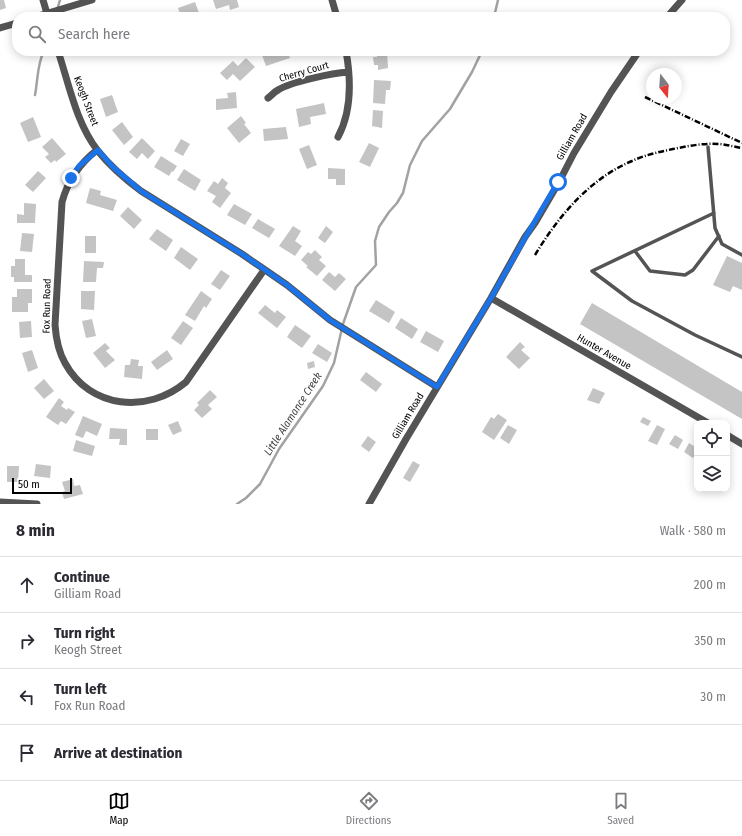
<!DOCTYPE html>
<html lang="en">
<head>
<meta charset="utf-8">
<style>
  body { margin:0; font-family:"Fira Sans Condensed",sans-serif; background:#f7f7f7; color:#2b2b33 }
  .controls { position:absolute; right:12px; bottom:12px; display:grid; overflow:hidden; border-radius:8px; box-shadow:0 2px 10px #0003 }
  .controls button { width:36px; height:36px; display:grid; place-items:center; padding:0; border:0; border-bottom:1px solid #e1e1e2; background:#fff; color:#2b2b33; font:20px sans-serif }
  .compass { position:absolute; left:646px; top:68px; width:36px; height:36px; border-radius:50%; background:#fff; box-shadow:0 2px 10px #0003; rotate:163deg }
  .scale { position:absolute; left:12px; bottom:10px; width:60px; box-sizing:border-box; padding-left:4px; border:2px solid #000; border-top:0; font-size:11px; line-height:14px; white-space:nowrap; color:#000; -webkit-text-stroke:3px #fff; paint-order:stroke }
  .stop { position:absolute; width:12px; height:12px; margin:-9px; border:3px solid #1a73e8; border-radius:50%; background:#fff }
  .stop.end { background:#1a73e8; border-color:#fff; box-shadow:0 1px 4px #0008 }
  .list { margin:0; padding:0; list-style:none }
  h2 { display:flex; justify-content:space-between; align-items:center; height:52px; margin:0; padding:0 16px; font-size:17px }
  h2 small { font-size:13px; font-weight:400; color:#7c7c81 }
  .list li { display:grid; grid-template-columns:26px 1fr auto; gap:12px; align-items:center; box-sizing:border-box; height:56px; padding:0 16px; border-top:1px solid #e1e1e2 }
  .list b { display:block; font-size:15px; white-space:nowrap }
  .list p { margin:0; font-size:13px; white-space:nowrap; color:#7c7c81 }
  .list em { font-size:13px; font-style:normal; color:#7c7c81 }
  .icon { flex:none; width:22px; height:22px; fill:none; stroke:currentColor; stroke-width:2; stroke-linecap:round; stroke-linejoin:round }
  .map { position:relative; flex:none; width:742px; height:504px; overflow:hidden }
  .search { position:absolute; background:#fff; box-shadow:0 2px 10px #0003; left:12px; right:12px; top:12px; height:44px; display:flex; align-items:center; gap:10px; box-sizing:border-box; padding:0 14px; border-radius:16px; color:#7c7c81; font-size:15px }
  .sheet { height:276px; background:#fff }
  nav { display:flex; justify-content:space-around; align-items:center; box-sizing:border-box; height:56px; border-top:1px solid #e1e1e2; background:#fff; font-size:11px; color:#7c7c81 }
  nav a { display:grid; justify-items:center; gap:2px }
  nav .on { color:#000 }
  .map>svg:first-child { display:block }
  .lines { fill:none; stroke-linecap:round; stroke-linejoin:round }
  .stream { stroke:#a2a2a2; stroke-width:2.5 }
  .building { fill:#c4c4c4 }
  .service { stroke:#545454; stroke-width:3.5 }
  .minor { stroke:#545454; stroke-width:7 }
  .rail { stroke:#000; stroke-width:2.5; stroke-dasharray:6 2 1 2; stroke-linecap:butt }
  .route { stroke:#1a73e8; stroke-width:5 }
  .labels { text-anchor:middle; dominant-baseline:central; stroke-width:3; stroke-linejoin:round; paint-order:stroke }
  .street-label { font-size:10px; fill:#000; stroke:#fff }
  .water-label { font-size:11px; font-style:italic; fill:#434343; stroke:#fff }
</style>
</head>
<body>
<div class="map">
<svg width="742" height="504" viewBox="0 0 742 504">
  <rect width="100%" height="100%" fill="#fff"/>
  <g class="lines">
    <path class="stream" d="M60,17L57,10L60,0
      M494,17L498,0
      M35,95C38,80 37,64 44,51
      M237,504L246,498L260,484L279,449L323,386L334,363L343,324L356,287L376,265L375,241L379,227L389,212L397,203L403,193L410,165L422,141L450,109L472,72L482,51"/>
  </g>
  <path class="building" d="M0,0H4L6,8L0,10Z
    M213,0H237L239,7L230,10L229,5L216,9Z
    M195,2L199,13H197L198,17H181L178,8Z
    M167,12L168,17H152Z
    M275,51H288L290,58L266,66L262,55Z
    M376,51H387L388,68L378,70V65H374L373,57H377Z
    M246,58L255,67L240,81L233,74L227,80L220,73L233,61L238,66Z
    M374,80L391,81L390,90H386L385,104L373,103Z
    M236,92L237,108L216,110V99L228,98L227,93Z
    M112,95L118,112L106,117L100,99Z
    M324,103L326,114L310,117L311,124L299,127L296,109Z
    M373,110L383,111L382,128L372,126Z
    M241,116L246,123L244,124L251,133L239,143L227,128Z
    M33,117L41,137L28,142L20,123Z
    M122,122L133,137L124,145L112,130Z
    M286,127L288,139L264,141L263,129Z
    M52,138L66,154L56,162L55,160L51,163L45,157L49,154L42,147Z
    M142,138L155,151L148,159L142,153L137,159L129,152Z
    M181,139L190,144L183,156L174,151Z
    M369,143L379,148L370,167L359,162Z
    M309,145L317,165L307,169L299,149Z
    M161,156L177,166L173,172L172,171L169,176L154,167Z
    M328,168L345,169V185H336V179H328Z
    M184,169L201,180L195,191L177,180Z
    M38,171L46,178L33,192L25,185Z
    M222,178L228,183L225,188L231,193L220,208L212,202L216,196L207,191L214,181L218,184Z
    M90,188L101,191L100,195L117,200L113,211L86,203Z
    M24,203L36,204L35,223H17V214L24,215Z
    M234,204L252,214L245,225L227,215Z
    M128,207L142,220L134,229L120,216Z
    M258,219L275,229L269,238L252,228Z
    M293,226L301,231L295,241L302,246L295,256L279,246Z
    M326,226L333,232L325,243L318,238Z
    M157,229L173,240L166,251L149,239Z
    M22,233L34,234L32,252L20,251Z
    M85,236H96V253H85Z
    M181,247L198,259L190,270L174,258Z
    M315,250L322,257L319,260L326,266L317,276L306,267L308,266L301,260L308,252L311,254Z
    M727,256L742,263V290L733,286L730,292L713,285Z
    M15,259H25V275H32V282H14V277H11V266H15Z
    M84,261L104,262L103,268H97L96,282H83Z
    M221,270L230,276L220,290L211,284Z
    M329,272L335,277L339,273L346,279L335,291L322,280Z
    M17,289H32V303H28V312H12V297H17Z
    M81,291H95L94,310L81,309Z
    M201,291L212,299L206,308L204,306L195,321L185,315Z
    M376,300L395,312L389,323L369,311Z
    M592,303L742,392V419L580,324Z
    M265,305L275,313L277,310L286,317L277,328L258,313Z
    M401,318L418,329L412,339L395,328Z
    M92,319L96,336L86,338L82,321Z
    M31,321L32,337L20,338L19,322Z
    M183,321L193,328L181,345L171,338Z
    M295,325L311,336L302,348L287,337Z
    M426,331L444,341L438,352L420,342Z
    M520,342L525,347L521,350L530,358L519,369L506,357Z
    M105,343L110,348L106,351L115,360L105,368L93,353Z
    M318,344L332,353L327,362L312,353Z
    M32,350L38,368L28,372L22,353Z
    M167,350L173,359L157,370L151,362Z
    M131,359L139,360L138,366H143L142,379L124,377L125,365H130Z
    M314,361L315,367L308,369L307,363Z
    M366,372L382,384L376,392L360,380Z
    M44,379L54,391L44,399L34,388Z
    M593,388L605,393L599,404L587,400Z
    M210,390L217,397L208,405L212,409L202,418L194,410L199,405L197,403Z
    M59,398L64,402L61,406L67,410L68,408L75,412L66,424L61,421L58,425L46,417Z
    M498,414L507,420L494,440L482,432L491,417L494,419Z
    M83,416L102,424L97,436L86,431L83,438L75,435Z
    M643,417L651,421L648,426L640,422Z
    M178,421L182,431L173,435L168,425Z
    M508,425L517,430L509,444L500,438Z
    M657,425L665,429L657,445L648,441Z
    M110,428L127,429V445H119L120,439H109Z
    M146,429H158V440H146Z
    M675,435L683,440L678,449L669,444Z
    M368,436L376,442L369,452L361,446Z
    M76,440L95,446L92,456L73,451Z
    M689,443L697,448V452L693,458L684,452Z
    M413,461L420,465L410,482L403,478Z
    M36,464L51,466L50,478L34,476Z
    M7,466H19L18,482H7Z
    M73,479L74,486L80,485L83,494L64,499L62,492L65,491L62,482Z"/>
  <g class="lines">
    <path class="service" d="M708,147L715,228L722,244L742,255
      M714,213L592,271L632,301L695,335L742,357
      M635,251L650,271L685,275L693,270L719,236"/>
    <path class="minor" d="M43,0L48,17
      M332,0L337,17
      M35,17L92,0
      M667,17L682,0
      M0,28L17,23
      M58,51C69,84 76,123 98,151C110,166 125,179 141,191L242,254L287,285L330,320L437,387
      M268,98C271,96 274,92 278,90C290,82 333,73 348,72
      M338,137C352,111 351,79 346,51
      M97,150C79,164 68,180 62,202L55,325C56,338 58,351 65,363C90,409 148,414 186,382L264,270
      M491,298L708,423
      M727,435L742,444
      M0,502L37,504
      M369,504L406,439L491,298L525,237L535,223L559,182L574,153L611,92L639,51"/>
    <path class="rail" d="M645,97L742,143
      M535,255C558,217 589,179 632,161C645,155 659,152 673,149C688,146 703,143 718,144C726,144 734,147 742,148"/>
  </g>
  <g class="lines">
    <path class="route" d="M71,178L79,166L98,150L113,167L141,191L242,254L287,285L330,320L437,387L491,298L525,238L558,182"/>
  </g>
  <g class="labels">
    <g class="street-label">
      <text transform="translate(304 72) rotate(-16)">Cherry Court</text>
      <text transform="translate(86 101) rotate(69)">Keogh Street</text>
      <text transform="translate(572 137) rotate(-60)">Gilliam Road</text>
      <text transform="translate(47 306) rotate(-89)">Fox Run Road</text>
      <text transform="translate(604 352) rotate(30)">Hunter Avenue</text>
      <text transform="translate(408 416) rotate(-59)">Gilliam Road</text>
    </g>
    <g class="water-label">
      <text transform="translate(293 414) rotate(-57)">Little Alamance Creek</text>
    </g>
  </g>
</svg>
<div class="controls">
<button><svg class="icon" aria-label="locate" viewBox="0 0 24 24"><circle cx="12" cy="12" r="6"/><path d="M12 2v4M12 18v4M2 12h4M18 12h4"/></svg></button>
<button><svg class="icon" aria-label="layers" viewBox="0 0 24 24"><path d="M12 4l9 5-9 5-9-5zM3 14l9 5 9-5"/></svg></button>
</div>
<svg class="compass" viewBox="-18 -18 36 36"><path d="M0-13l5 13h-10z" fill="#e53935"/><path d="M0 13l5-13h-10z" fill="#7c7c81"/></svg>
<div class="scale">50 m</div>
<div class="stop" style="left:558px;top:182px"></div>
<div class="stop end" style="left:71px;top:178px"></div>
<div class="search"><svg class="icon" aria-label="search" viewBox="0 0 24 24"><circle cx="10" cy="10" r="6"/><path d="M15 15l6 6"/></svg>Search here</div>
</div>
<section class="sheet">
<h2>8 min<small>Walk · 580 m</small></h2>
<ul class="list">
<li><svg class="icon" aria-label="ahead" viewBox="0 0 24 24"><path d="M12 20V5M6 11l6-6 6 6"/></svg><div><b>Continue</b><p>Gilliam Road</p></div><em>200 m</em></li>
<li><svg class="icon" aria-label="right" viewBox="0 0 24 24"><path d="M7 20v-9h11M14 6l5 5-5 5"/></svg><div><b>Turn right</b><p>Keogh Street</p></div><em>350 m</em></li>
<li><svg class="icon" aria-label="left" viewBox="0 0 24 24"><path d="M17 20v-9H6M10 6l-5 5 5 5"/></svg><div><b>Turn left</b><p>Fox Run Road</p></div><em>30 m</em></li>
<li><svg class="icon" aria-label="arrive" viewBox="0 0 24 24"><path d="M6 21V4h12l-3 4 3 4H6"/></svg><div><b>Arrive at destination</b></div></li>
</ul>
</section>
<nav>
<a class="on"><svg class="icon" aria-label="map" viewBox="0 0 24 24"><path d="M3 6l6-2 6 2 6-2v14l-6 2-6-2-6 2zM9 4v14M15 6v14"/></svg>Map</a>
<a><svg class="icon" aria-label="directions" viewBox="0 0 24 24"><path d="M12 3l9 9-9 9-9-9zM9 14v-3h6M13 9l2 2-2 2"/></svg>Directions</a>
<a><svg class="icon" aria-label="saved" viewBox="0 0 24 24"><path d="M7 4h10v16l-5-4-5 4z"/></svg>Saved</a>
</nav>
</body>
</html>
